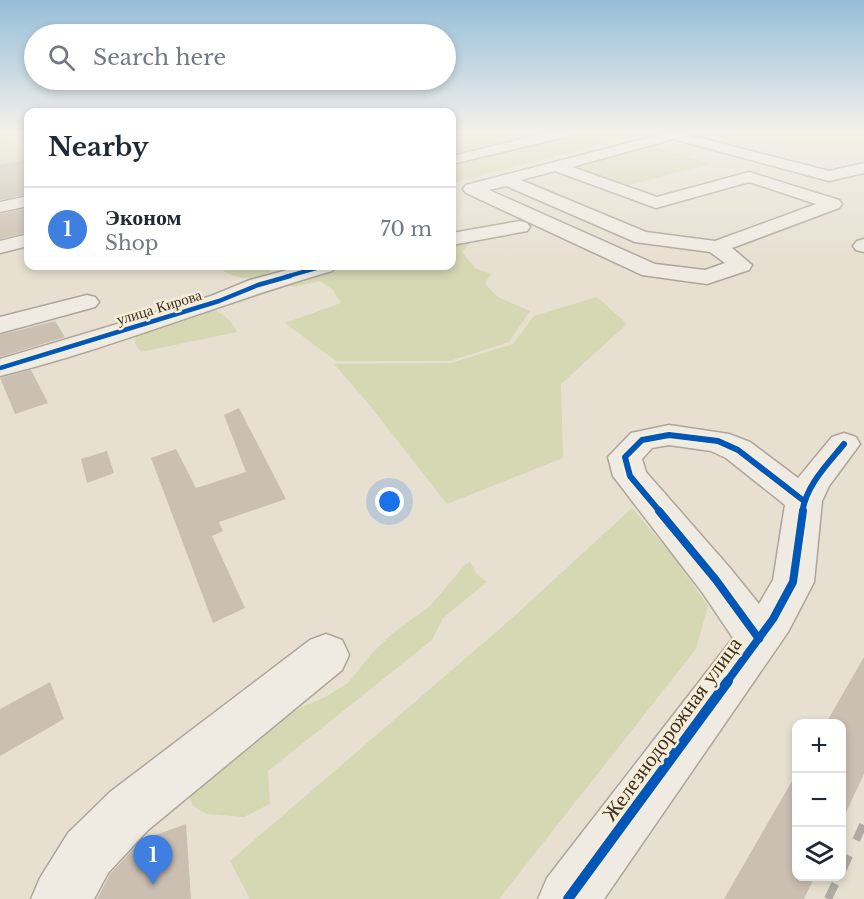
<!DOCTYPE html>
<html lang="en">
<head>
<meta charset="utf-8">
<style>
  body { margin:0; font-family:"Libre Baskerville",serif; background:#f6f6f7; color:#1f2937 }
  .controls { position:absolute; right:18px; bottom:18px; display:grid; overflow:hidden; border-radius:12px; box-shadow:0 3px 9px #0003 }
  .controls button { width:54px; height:54px; display:grid; place-items:center; padding:0; border:0; border-bottom:2px solid #e0e1e3; background:#fff; color:#1f2937; font:30px sans-serif }
  .you { position:absolute; left:390px; top:502px; width:21px; height:21px; margin:-15px; border:4px solid #fff; border-radius:50%; background:#1a73e8; box-shadow:0 0 0 9px #1a73e833 }
  .badge { display:grid; place-items:center; width:39px; height:39px; border-radius:50%; background:#786c5e; color:#fff; font-size:20px; font-weight:700 }
  .pin { position:absolute; translate:-50% -50px; filter:drop-shadow(0 2px 3px #0008) }
  .pin::after { content:''; position:absolute; top:32px; width:21px; height:18px; background:inherit; clip-path:polygon(0 0,100% 0,50% 100%) }
  .list { margin:0; padding:0; list-style:none }
  h2 { display:flex; justify-content:space-between; align-items:center; height:78px; margin:0; padding:0 24px; font-size:26px }
  h2 small { font-size:20px; font-weight:400; color:#747a83 }
  .list li { display:grid; grid-template-columns:39px 1fr auto; gap:18px; align-items:center; box-sizing:border-box; height:84px; padding:0 24px; border-top:2px solid #e0e1e3 }
  .list b { display:block; font-size:22px; white-space:nowrap }
  .list p { margin:0; font-size:20px; white-space:nowrap; color:#747a83 }
  .list em { font-size:20px; font-style:normal; color:#747a83 }
  .icon { flex:none; width:33px; height:33px; fill:none; stroke:currentColor; stroke-width:2; stroke-linecap:round; stroke-linejoin:round }
  .map { position:relative; flex:none; width:864px; height:899px; overflow:hidden }
  .search { position:absolute; background:#fff; box-shadow:0 3px 9px #0003; left:24px; top:24px; width:432px; height:66px; display:flex; align-items:center; gap:15px; box-sizing:border-box; padding:0 21px; border-radius:33px; color:#747a83; font-size:22px }
  .panel { position:absolute; background:#fff; box-shadow:0 3px 9px #0003; left:24px; top:108px; width:432px; height:162px; border-radius:12px }
  .map>svg:first-child { display:block }
  .green { fill:#d6d7b3 }
  .building { fill:#cbbfb2 }
  .lines { fill:none; stroke-linecap:round; stroke-linejoin:round }
  .minor-casing { stroke:#ada599; stroke-width:3 }
  .minor { fill:#efebe3; fill-rule:evenodd }
  .rail { stroke:#afaaa2; stroke-width:8; stroke-dasharray:17 17; stroke-linecap:butt }
  .cycleway-far4-casing { stroke:#f7eed8; stroke-width:6 }
  .cycleway-far3-casing { stroke:#f7eed8; stroke-width:8 }
  .cycleway-far2-casing { stroke:#f7eed8; stroke-width:10 }
  .cycleway-far1-casing { stroke:#f7eed8; stroke-width:11 }
  .cycleway-casing { stroke:#f7eed8; stroke-width:14 }
  .cycleway-far4 { stroke:#0057b8; stroke-width:4 }
  .cycleway-far3 { stroke:#0057b8; stroke-width:4.5 }
  .cycleway-far2 { stroke:#0057b8; stroke-width:6 }
  .cycleway-far1 { stroke:#0057b8; stroke-width:8 }
  .cycleway { stroke:#0057b8; stroke-width:10 }
  .labels { text-anchor:middle; dominant-baseline:central; stroke-width:5; stroke-linejoin:round; paint-order:stroke }
  .far-street-label { font-size:15px; fill:#3d2e20; stroke:#f7eed8 }
  .near-street-label { font-size:21px; fill:#3d2e20; stroke:#f7eed8 }
</style>
</head>
<body>
<div class="map">
<svg width="864" height="899" viewBox="0 0 864 899">
  <rect width="100%" height="100%" fill="#e7e0d1"/>
  <path class="green" d="M0,133H8L28,159L0,163Z
    M452,133H629L592,147L452,183Z
    M652,146L710,164L625,186L571,166Z
    M476,236L462,252L475,268L491,274L485,284L498,297L530,311L509,342L450,361H336L285,323L341,303L333,290L320,281L296,287L278,284L335,266H452V241Z
    M217,266H271L275,267C258,285 234,280 217,266Z
    M597,297L627,324L561,384L563,458L447,504L367,402L334,364L450,363L513,344L534,316Z
    M208,309C220,310 232,320 237,332L141,352L135,344L136,335Z
    M632,508L672,555L708,606L696,649L499,899H250L230,861L510,620Z
    M470,562L476,573L487,582L443,618L432,640L268,771L270,804L244,817L207,814L193,806L187,791L282,716L327,696L348,683L372,653L393,633L430,606L465,565Z"/>
  <path class="building" d="M28,159V194L0,200V164Z
    M28,208V232L0,239V214Z
    M55,321L65,337L0,357V335Z
    M31,370L48,403L15,414L0,378Z
    M239,408L286,499L219,522L223,531L212,536L245,608L213,623L151,458L176,449L196,488L246,472L224,415Z
    M107,451L114,473L87,483L81,459Z
    M864,657V774L842,821V723H826Z
    M50,682L64,719L0,756V709Z
    M796,774V876H815L804,899H724Z
    M186,824L191,899H97L110,874L142,840Z"/>
  <g class="lines">
    <defs>
      <path id="minor" d="M546,133H571L569,136L452,164V156Z
        M658,133H681L829,171L864,163V173L829,181L673,139L572,167L657,197L749,172L839,200L842,204L839,208L732,248L752,265L749,270L707,284L642,275L466,193L463,189L466,185L659,135ZM555,171L656,208L749,182L816,204L715,241L646,232L521,180ZM506,186L635,242L710,252L725,263L705,270L655,264L489,190Z
        M28,196V206L0,212V202Z
        M520,221L527,223L530,227L527,231L452,245V233Z
        M28,234V246L0,253V241Z
        M864,239V252L856,250L853,246L857,241Z
        M302,266H335L332,271C221,303 113,348 0,376V359L211,296L250,280Z
        M87,295L95,297L99,302L95,307L0,333V317Z
        M669,425L729,434L750,442L798,478L832,437L844,433L856,437L860,444L829,486L822,501L814,582L788,632L604,899H538L547,878L733,638L702,592L613,476L608,457L631,433ZM669,445L711,451L726,458L785,505L773,580L759,604L730,568L646,472L642,459L652,448Z
        M326,634L342,640L349,655L342,670L148,830L108,873L94,899H31L40,878L68,833L110,792L310,640Z"/>
    </defs>
    <use href="#minor" class="minor-casing"/>
    <use href="#minor" class="minor"/>
    <path class="rail" d="M842,871L864,823
      M828,899L839,876"/>
    <defs>
      <path id="cycleway-far4" d="M285,277L324,266"/>
      <path id="cycleway-far3" d="M0,368L219,301L258,285L290,276"/>
      <path id="cycleway-far2" d="M661,513L630,476L625,457L642,440L669,435L718,441L738,450L804,501
        M802,513C806,485 827,465 844,444"/>
      <path id="cycleway-far1" d="M659,511L716,580L759,639
        M726,683L773,619L793,582L803,511"/>
      <path id="cycleway" d="M568,899L728,681"/>
    </defs>
    <use href="#cycleway-far4" class="cycleway-far4-casing"/>
    <use href="#cycleway-far3" class="cycleway-far3-casing"/>
    <use href="#cycleway-far2" class="cycleway-far2-casing"/>
    <use href="#cycleway-far1" class="cycleway-far1-casing"/>
    <use href="#cycleway" class="cycleway-casing"/>
    <use href="#cycleway-far4" class="cycleway-far4"/>
    <use href="#cycleway-far3" class="cycleway-far3"/>
    <use href="#cycleway-far2" class="cycleway-far2"/>
    <use href="#cycleway-far1" class="cycleway-far1"/>
    <use href="#cycleway" class="cycleway"/>
  </g>
  <linearGradient id="sky" x2="0" y2="1"><stop stop-color="#96bed9"/><stop offset="0.51" stop-color="#f4f1ea"/><stop offset="1" stop-color="#f4f1ea" stop-opacity="0"/></linearGradient>
  <rect width="864" height="259" fill="url(#sky)"/>
  <g class="labels">
    <g class="far-street-label">
      <text transform="translate(159 307) rotate(-17)">улица Кирова</text>
    </g>
    <g class="near-street-label">
      <text transform="translate(672 729) rotate(-54)">Железнодорожная улица</text>
    </g>
  </g>
</svg>
<div class="controls">
<button>+</button>
<button>−</button>
<button><svg class="icon" aria-label="layers" viewBox="0 0 24 24"><path d="M12 4l9 5-9 5-9-5zM3 14l9 5 9-5"/></svg></button>
</div>
<div class="you"></div>
<div class="pin badge" style="left:153px;top:885px;background:#3f7fe0">1</div>
<div class="search"><svg class="icon" aria-label="search" viewBox="0 0 24 24"><circle cx="10" cy="10" r="6"/><path d="M15 15l6 6"/></svg>Search here</div>
<section class="panel">
<h2>Nearby<small></small></h2>
<ul class="list">
<li><span class="badge" style="background:#3f7fe0">1</span><div><b>Эконом</b><p>Shop</p></div><em>70 m</em></li>
</ul>
</section>
</div>
</body>
</html>
